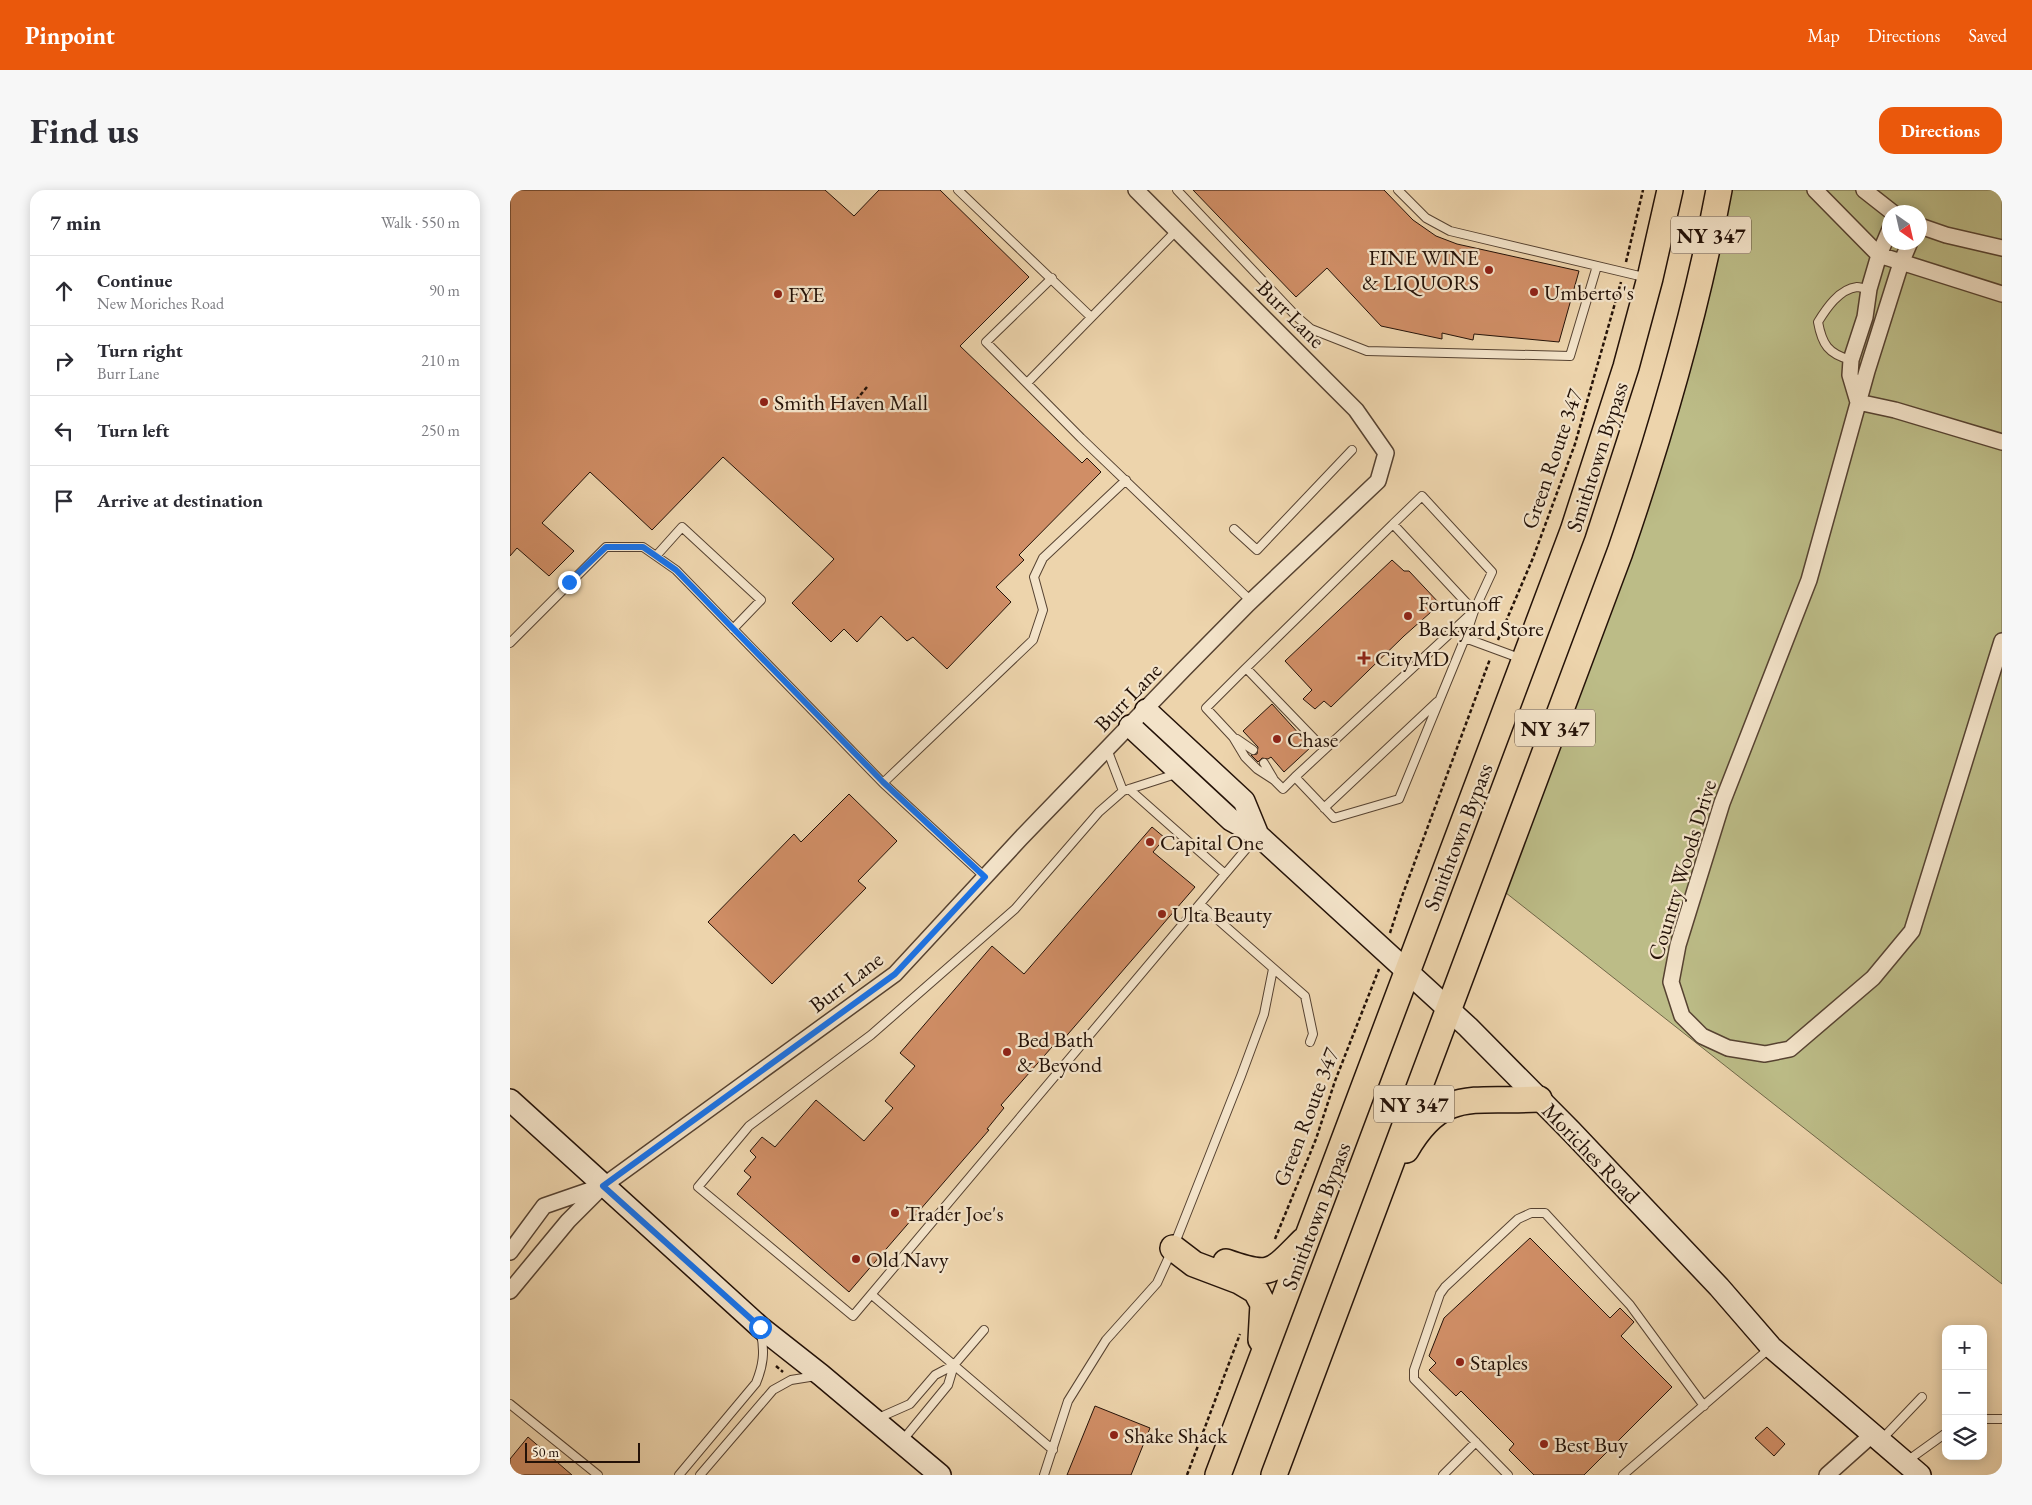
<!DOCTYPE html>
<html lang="en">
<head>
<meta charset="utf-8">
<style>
  body { margin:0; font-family:"EB Garamond",serif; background:#f7f7f7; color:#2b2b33 }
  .controls { position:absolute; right:15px; bottom:15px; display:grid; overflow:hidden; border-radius:10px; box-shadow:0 2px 12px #0003 }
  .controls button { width:45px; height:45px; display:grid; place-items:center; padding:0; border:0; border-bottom:1px solid #e1e1e2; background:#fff; color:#2b2b33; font:25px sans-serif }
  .compass { position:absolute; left:1372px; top:15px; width:45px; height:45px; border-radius:50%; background:#fff; box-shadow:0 2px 12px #0003; rotate:146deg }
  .scale { position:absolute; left:15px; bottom:12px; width:115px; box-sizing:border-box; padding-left:5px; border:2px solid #241208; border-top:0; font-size:14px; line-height:18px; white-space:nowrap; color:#241208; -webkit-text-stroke:4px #f3e3c9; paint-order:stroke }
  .stop { position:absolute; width:15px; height:15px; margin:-11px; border:4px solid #1a73e8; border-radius:50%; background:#fff }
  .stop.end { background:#1a73e8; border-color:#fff; box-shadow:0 1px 5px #0008 }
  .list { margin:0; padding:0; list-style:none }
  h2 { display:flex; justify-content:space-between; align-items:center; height:65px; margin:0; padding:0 20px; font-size:21px }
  h2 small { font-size:16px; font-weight:400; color:#7c7c81 }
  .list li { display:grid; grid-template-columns:32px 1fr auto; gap:15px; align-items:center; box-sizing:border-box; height:70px; padding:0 20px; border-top:1px solid #e1e1e2 }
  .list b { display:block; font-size:19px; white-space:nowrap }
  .list p { margin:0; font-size:16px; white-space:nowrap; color:#7c7c81 }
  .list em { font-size:16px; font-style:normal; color:#7c7c81 }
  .icon { flex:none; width:28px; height:28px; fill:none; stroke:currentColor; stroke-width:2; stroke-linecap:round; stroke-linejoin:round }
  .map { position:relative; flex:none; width:1492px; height:1285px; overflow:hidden; border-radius:15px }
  header { display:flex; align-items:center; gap:30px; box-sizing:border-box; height:70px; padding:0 25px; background:#ea580c; color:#fff }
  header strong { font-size:24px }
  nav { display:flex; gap:28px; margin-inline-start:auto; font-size:18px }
  .intro { display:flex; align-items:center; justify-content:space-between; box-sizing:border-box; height:120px; padding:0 30px }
  h1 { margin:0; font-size:35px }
  .button { padding:12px 22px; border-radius:15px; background:#ea580c; color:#fff; font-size:18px; font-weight:700 }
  main { display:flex; gap:30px; padding:0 30px }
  aside { flex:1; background:#fff; border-radius:15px; box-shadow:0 2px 12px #0003 }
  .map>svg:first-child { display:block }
  .green { fill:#bcbc87; stroke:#706748; fill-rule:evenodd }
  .building { fill:#d08e66; stroke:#241208 }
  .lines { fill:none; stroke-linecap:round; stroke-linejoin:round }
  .service-casing { stroke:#564231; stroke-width:10 }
  .minor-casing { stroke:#564231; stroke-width:18 }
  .secondary-casing { stroke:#241208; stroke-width:24 }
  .trunk-casing { stroke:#241208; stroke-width:28 }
  .path { stroke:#241208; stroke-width:2.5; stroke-dasharray:4 2.5; stroke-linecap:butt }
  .service { stroke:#f3e3c9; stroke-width:8 }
  .minor { stroke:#f3e3c9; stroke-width:15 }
  .secondary { stroke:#f3e3c9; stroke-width:21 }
  .trunk { stroke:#edd4ac; stroke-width:25 }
  .route { stroke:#1a73e8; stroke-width:6 }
  .poi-dot { fill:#8f2418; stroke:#f3e3c9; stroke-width:2 }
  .labels { text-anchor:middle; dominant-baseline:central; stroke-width:4.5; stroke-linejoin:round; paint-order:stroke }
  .shield { fill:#f3e3c9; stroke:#625142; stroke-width:1 }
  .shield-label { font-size:21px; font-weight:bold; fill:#241208 }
  .poi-label { font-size:22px; fill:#241208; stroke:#f3e3c9; text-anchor:start }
  .street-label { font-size:22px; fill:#241208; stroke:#f3e3c9 }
</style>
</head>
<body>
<header>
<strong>Pinpoint</strong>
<nav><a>Map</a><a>Directions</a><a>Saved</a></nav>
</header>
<div class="intro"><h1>Find us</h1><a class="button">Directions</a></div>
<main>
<aside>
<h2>7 min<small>Walk · 550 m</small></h2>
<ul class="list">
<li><svg class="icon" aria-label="ahead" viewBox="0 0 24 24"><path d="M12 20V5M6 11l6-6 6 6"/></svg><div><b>Continue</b><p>New Moriches Road</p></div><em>90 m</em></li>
<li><svg class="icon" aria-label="right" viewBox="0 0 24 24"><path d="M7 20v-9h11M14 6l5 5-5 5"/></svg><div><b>Turn right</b><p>Burr Lane</p></div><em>210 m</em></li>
<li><svg class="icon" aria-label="left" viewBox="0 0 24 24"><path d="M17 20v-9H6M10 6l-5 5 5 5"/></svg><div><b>Turn left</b></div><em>250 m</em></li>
<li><svg class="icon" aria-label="arrive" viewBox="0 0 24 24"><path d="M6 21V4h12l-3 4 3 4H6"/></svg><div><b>Arrive at destination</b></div></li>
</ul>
</aside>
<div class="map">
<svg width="1492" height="1285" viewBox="0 0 1492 1285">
  <rect width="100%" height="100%" fill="#edd4ac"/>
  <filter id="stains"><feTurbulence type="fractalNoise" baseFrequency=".004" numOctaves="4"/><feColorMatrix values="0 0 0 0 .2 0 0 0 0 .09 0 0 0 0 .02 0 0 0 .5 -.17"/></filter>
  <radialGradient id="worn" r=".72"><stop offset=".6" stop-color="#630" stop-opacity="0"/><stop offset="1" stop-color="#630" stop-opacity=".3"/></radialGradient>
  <path class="green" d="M1208,0H1492V1094L991,699L1191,105ZM1380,22H1410V52H1380Z"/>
  <path class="building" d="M0,0H315L344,26L369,0H430L519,87L450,156L572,273L577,268L591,282L509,365L514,370L486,397L501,412L437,479L403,447L397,451L371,426L347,452L334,439L321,452L282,413L324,369L213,267L142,340L80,282L32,333L64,361L39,386L7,358L0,366Z
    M683,0H874L903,30L926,46L947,54L1069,81L1049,152L964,144L963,150L932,143V149L871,136L817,78L786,107Z
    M882,370L894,381H899L930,414L894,446L821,517L814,511L805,519L793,509L802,500L775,471Z
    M762,514L801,557L774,582L761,567L758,569L752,568L748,572L741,565L747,564L748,557L733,541Z
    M339,604L387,651L348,691L356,698L262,794L198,732L284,644L291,652Z
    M642,637L655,648L643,662L685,697L552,851L549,849L491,915L494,918L477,939L479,940L339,1102L227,1004L241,987L234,981L246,967L240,961L252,947L265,957L306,910L354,951L383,918L375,911L405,876L390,863L482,756L514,784Z
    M1020,1048L1100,1128L1110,1118L1124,1132L1111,1146L1162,1197L1074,1285H1024L999,1260L1004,1254L951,1201L946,1206L919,1180L926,1173L919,1166L934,1128Z
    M585,1216L640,1238L621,1285H557Z
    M1257,1237L1275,1254L1264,1266L1245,1248Z
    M18,1247L62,1285H0V1269Z"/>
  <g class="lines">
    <defs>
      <path id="service" d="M448,0L581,127
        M667,0L787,127L801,139L857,161L1060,166L1087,76
        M888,0L916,28L940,41L1138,88
        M542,88L476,152L571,248L741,411
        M1341,170C1318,164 1312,154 1308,132C1316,119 1329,99 1347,97C1350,97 1355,99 1359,99
        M517,193L667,40
        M724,339L747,360L842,260
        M146,366L172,337L251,410L223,439
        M955,448L1012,469
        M0,453L96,357H133L166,380L373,593L475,687
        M736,478L696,518L723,547L735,567L747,579L764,590L773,599L785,587
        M727,549L743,560
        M597,559L613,601
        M814,559L736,478L883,334L964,421L785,587L824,628L889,609L955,448L964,421L982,382L912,306L883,334
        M754,573L763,588
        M669,583L613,601L589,622L505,719L361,845L239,936L188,997L343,1126L747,646
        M373,593L523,450L533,420L524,387L533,368L616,290
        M619,599L715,684
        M814,618L927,512
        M690,714L795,806L803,844L800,852
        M362,1105L543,1260
        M0,1214L88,1285
        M366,1229L400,1214L425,1185L444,1175L474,1140
        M1473,1229H1492
        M1372,1249L1412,1207
        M392,1251L438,1195L444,1175
        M1397,1271L1436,1243
        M169,1285L246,1193C253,1176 255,1162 251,1144
        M190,1285L263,1200L281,1190L306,1186
        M534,1285L558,1211L596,1150L647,1093L663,1058L731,886L754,824L763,779
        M933,1285L966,1252
        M998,1285L904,1189V1180L930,1104L935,1097L1008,1029L1021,1023H1035L1120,1115L1194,1216
        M1113,1285L1260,1158"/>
      <path id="minor" d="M1305,0L1369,65L1492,104
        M1354,0L1382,22
        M1410,36L1436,45L1492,58
        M1400,52L1391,73L1357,181L1299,390L1212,613L1168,755L1161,792L1172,826L1192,846L1218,858L1255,864L1280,859L1363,788L1402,741L1492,451
        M1348,212L1340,185L1341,170L1355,127L1359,99L1369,65L1380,39
        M1348,212L1385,220L1492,252
        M0,1062L34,1016L89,997
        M0,1101L58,1031L93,996L385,784L510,649L673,480L738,414L868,291L876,263L846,220L626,0
        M1317,1285L1364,1243"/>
      <path id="secondary" d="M636,520L734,611L748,645
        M620,536L721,630L748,645L958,837L1061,941L1209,1097L1261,1157L1410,1285
        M0,910L250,1137L311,1185L430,1285"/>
      <path id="trunk" d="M896,960C933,896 965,913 1029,909
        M663,1058L684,1074L729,1091L746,1101L753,1114L751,1150
        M716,1072C761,1088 761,1083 793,1051
        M708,1285L1063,341L1116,177L1140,88L1160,0
        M764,1285L1110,362C1151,243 1186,123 1209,0"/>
    </defs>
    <use href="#service" class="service-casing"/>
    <use href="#minor" class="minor-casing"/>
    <use href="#secondary" class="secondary-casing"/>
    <use href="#trunk" class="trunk-casing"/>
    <path class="path" d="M1116,72L1133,0
      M342,215L357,197
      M988,450L1023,368L1065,254L1111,92
      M880,743L891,709L980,469
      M765,1049L806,949L825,891L869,779
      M266,1176L273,1182
      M677,1285L730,1144"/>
    <use href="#service" class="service"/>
    <use href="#minor" class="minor"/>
    <use href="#secondary" class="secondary"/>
    <use href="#trunk" class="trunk"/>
  </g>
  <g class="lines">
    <path class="route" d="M59,392L96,357H133L166,380L373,592L475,687L385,784L93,996L250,1137"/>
  </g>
  <g class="poi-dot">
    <circle cx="979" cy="80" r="5"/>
    <circle cx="1024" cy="102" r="5"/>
    <circle cx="268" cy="104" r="5"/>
    <circle cx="254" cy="212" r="5"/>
    <circle cx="898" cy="426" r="5"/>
    <path d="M851.5 460.5h5v5h5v5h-5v5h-5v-5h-5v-5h5z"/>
    <circle cx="767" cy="549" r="5"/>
    <circle cx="640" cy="652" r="5"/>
    <circle cx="652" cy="724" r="5"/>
    <circle cx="497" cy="862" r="5"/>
    <circle cx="385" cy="1023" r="5"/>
    <circle cx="346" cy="1069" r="5"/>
    <circle cx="950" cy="1172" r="5"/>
    <circle cx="604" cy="1245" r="5"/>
    <circle cx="1034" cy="1254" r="5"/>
  </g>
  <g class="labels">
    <g class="shield">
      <rect x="1161" y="26.5" width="80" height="37" rx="4"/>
      <rect x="1005" y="519.5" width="80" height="37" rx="4"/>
      <rect x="864" y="895.5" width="80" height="37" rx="4"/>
    </g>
    <g class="shield-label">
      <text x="1201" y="45">NY 347</text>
      <text x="1045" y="538">NY 347</text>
      <text x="904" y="914">NY 347</text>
    </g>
    <g class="poi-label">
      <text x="969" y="67" text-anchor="end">FINE WINE<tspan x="969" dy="25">&amp; LIQUORS</tspan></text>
      <text x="1034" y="102">Umberto's</text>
      <text x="278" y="104">FYE</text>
      <text x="264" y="212">Smith Haven Mall</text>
      <text x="908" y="413">Fortunoff<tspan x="908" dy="25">Backyard Store</tspan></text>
      <text x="865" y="468">CityMD</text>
      <text x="777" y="549">Chase</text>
      <text x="650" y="652">Capital One</text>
      <text x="662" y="724">Ulta Beauty</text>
      <text x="507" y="849">Bed Bath<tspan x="507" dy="25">&amp; Beyond</tspan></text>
      <text x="395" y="1023">Trader Joe's</text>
      <text x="356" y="1069">Old Navy</text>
      <text x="960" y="1172">Staples</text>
      <text x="614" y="1245">Shake Shack</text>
      <text x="1044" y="1254">Best Buy</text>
    </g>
    <g class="street-label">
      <text transform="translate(781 124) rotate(45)">Burr Lane</text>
      <text transform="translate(1087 267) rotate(-72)">Smithtown Bypass</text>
      <text transform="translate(1042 269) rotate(-71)">Green Route 347</text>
      <text transform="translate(618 507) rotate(-46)">Burr Lane</text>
      <text transform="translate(948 647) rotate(-69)">Smithtown Bypass</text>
      <text transform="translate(1172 680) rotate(-73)">Country Woods Drive</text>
      <text transform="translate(336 792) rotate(-37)">Burr Lane</text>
      <text transform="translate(796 927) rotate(-69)">Green Route 347</text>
      <text transform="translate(1081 963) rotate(46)">Moriches Road</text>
      <text transform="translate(806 1026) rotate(-69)">Smithtown Bypass</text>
    </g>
  </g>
  <rect width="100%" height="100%" filter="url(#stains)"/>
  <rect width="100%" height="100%" fill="url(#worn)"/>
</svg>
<div class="controls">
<button>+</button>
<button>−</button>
<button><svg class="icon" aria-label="layers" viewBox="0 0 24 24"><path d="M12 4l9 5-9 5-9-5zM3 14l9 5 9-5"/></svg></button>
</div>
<svg class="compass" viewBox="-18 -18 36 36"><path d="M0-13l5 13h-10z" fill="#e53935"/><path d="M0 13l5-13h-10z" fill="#7c7c81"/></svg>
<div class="scale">50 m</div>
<div class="stop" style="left:250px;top:1137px"></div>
<div class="stop end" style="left:59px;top:392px"></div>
</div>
</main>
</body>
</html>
